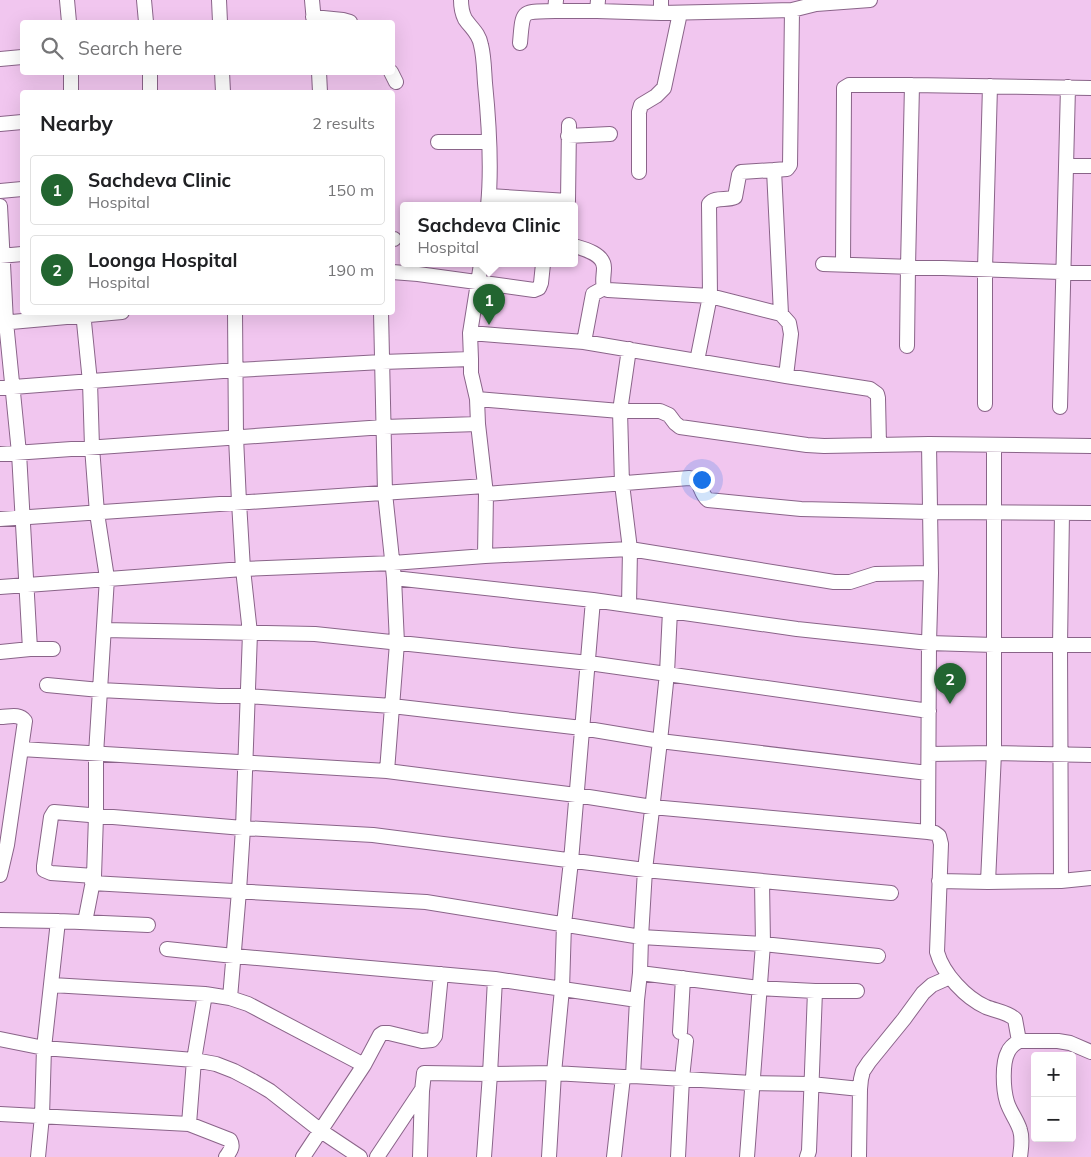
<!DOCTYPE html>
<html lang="en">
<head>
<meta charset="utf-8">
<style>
  body { margin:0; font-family:Mulish,sans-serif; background:#f2f2f2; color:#202124 }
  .controls { position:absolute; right:15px; bottom:15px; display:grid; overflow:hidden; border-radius:5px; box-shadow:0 5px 20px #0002 }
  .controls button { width:45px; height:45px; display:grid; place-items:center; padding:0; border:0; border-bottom:1px solid #e0e0e0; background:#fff; color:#202124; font:25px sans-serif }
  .you { position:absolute; left:701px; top:479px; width:18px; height:18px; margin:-12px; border:4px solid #fff; border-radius:50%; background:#1a73e8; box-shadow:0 0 0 8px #1a73e833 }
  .badge { display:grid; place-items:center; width:32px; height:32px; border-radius:50%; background:#226530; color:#fff; font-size:16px; font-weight:700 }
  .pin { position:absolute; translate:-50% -41px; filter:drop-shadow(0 1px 2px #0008) }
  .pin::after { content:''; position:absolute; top:26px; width:18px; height:15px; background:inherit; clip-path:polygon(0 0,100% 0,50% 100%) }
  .popup { position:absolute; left:400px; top:202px; width:178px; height:65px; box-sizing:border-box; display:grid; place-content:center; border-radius:5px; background:#fff; filter:drop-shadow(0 1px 4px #0005); font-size:16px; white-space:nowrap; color:#757577 }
  .popup b { font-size:19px; color:#202124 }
  .popup::after { content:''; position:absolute; left:50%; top:100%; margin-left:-10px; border:10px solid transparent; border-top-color:#fff }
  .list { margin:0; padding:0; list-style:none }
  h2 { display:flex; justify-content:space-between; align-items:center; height:65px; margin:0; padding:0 20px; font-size:21px }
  h2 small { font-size:16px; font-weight:400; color:#757577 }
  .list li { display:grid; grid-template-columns:32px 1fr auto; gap:15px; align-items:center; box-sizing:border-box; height:70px; margin:0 10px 10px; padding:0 10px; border:1px solid #e0e0e0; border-radius:5px }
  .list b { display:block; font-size:19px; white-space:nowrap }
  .list p { margin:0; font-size:16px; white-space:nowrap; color:#757577 }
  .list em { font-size:16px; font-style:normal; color:#757577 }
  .icon { flex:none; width:28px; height:28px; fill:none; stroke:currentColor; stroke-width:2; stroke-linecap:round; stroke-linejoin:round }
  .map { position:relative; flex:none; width:1091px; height:1157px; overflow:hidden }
  .search { position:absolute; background:#fff; box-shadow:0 5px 20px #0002; left:20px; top:20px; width:375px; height:55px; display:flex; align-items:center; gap:12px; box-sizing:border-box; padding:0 18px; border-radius:5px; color:#757577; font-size:19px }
  .panel { position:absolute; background:#fff; box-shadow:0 5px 20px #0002; left:20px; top:90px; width:375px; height:225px; border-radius:5px }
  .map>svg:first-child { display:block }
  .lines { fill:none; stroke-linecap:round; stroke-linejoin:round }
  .minor-casing { stroke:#8a6489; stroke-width:16 }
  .minor { stroke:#fff; stroke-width:14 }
</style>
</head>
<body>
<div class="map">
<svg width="1091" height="1157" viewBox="0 0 1091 1157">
  <rect width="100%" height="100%" fill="#f1c6ef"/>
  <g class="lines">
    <defs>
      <path id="minor" d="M67,0L69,22
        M144,0L146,22
        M219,0L220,22
        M312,0L314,22
        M461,0C461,7 462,13 465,19C471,28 479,33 481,45C484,57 484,70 485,83C489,123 492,166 488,206
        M556,0L555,11H597
        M598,0L597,11L661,13L792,10L790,165L787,169L774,170L781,314L789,323L791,334L786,376
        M792,10L816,4L870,0
        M661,13V0
        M313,17L343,20L350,22
        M520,43C523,8 521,12 555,11
        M0,59L22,57
        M71,72V92
        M150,72V92
        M222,72L223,92
        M319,72L320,92
        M391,72L396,82
        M0,124L22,122
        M568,136L610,134
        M438,142H489
        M1066,166H1091
        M639,172V112L641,105L656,96L664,88L680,13
        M0,191L22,189
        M489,196L568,201L569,125
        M0,206L6,322L19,453L30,649
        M392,239H394
        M574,246C585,249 604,254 604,268C604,275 602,281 604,288L608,290L710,296L781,314
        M0,256L22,254
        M481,264L470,333L471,359V373L477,399L478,424L486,494L485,556
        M823,264L1091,273
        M843,264L844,94V88L849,85H912L1091,88
        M392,272L418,274L534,290L539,288L541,283L543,264
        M83,312L90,382L92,447L97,513L107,578L96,754V816L94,876L85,922
        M0,323L122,312
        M470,333L584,342L786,376L870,389L877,394L878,398L879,445
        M584,342L593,294L604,288
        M907,346L908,267L912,85
        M697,361L710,296L709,204C715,196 727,201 735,197L739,175L741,172L774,170
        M0,388L236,370L382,362L471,359
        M477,399L620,411H660L669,415L675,423L680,427L807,445L824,446L929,444L1091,446
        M985,404V269L990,86
        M1060,407L1068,87
        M994,445V753L988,882L1061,881L1091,878
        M0,454L384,427L478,424
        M486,494L689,478C702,479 699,493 708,500L801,509L930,512L1091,513
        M0,519L485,486
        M394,578L593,600L797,629L929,643L994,645H1091
        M0,587L243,569L393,563L485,556L630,549L834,582H850L875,574L931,573
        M629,605L630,549L622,484L620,411L629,349
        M104,630L315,634L589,663L929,711
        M0,652L30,649H53
        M47,685L100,690L219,696H248L392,706L582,728L660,741L928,773
        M0,717C9,717 19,713 25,721L7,845L0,875
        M21,749L387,771L397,643L394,578L385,493L381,312
        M929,754L994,753L1091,755
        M387,771L576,795L652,807L928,832L935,833L939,836L941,844L937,952C943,974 966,998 986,1007C996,1011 1007,1012 1015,1019L1019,1041H1058L1070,1043L1091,1052
        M928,832L929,643L931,573L929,444
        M94,876L51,873L44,870V866L51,817L54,812L243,828L373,835L645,870L891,893
        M939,881L988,882
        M1061,881L1060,645L1062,513
        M92,883L426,902L641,937L763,944L878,956
        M0,920L58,921L148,925
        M167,949L234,956L495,979L637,1000
        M640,973L759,988L815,991H857
        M52,985L205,994L230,998L248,1004L364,1065
        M230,998L239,891L243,828L250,633L243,569L239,502L236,437L235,312
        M680,1032L683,978
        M0,1039L44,1048L194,1060L216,1064L234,1071L253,1081L270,1091L321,1131L360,1157
        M1019,1041C1014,1044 1010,1047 1008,1052C1002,1063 1003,1089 1007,1102C1010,1112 1017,1120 1020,1130C1023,1139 1021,1148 1020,1157
        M633,1076L637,1000L640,973L641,937L645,870L660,741L667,673L670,611
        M0,1114L189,1124L230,1140C234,1147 230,1151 226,1157
        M189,1124L194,1060L205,994
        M38,1157L42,1116L44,1048L58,921
        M303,1157L364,1065L380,1035L383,1033H389L422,1041L432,1040L435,1036L441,974
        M377,1157L421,1091
        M420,1157L422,1091L424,1073L490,1074L554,1073L623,1077L633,1076L752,1083L811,1084L860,1089
        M484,1157L490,1074L495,979
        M549,1157L554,1073L562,989L564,924L571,861L593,600
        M614,1157L623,1077
        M678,1157L682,1078L686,1041
        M747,1157L763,944L762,882
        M807,1157L809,1151L815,991
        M859,1157L860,1089L861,1079L863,1071L869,1062L904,1019L923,993L932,985L950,977"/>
    </defs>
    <use href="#minor" class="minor-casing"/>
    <use href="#minor" class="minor"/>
  </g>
</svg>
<div class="controls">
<button>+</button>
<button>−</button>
</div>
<div class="you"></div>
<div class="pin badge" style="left:489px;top:325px">1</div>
<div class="popup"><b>Sachdeva Clinic</b>Hospital</div>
<div class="pin badge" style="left:950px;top:704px">2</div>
<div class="search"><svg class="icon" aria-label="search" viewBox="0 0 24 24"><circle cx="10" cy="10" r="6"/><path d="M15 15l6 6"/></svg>Search here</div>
<section class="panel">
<h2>Nearby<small>2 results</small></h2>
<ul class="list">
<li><span class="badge">1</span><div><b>Sachdeva Clinic</b><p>Hospital</p></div><em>150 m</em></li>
<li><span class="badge">2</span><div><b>Loonga Hospital</b><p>Hospital</p></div><em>190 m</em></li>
</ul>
</section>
</div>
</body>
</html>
